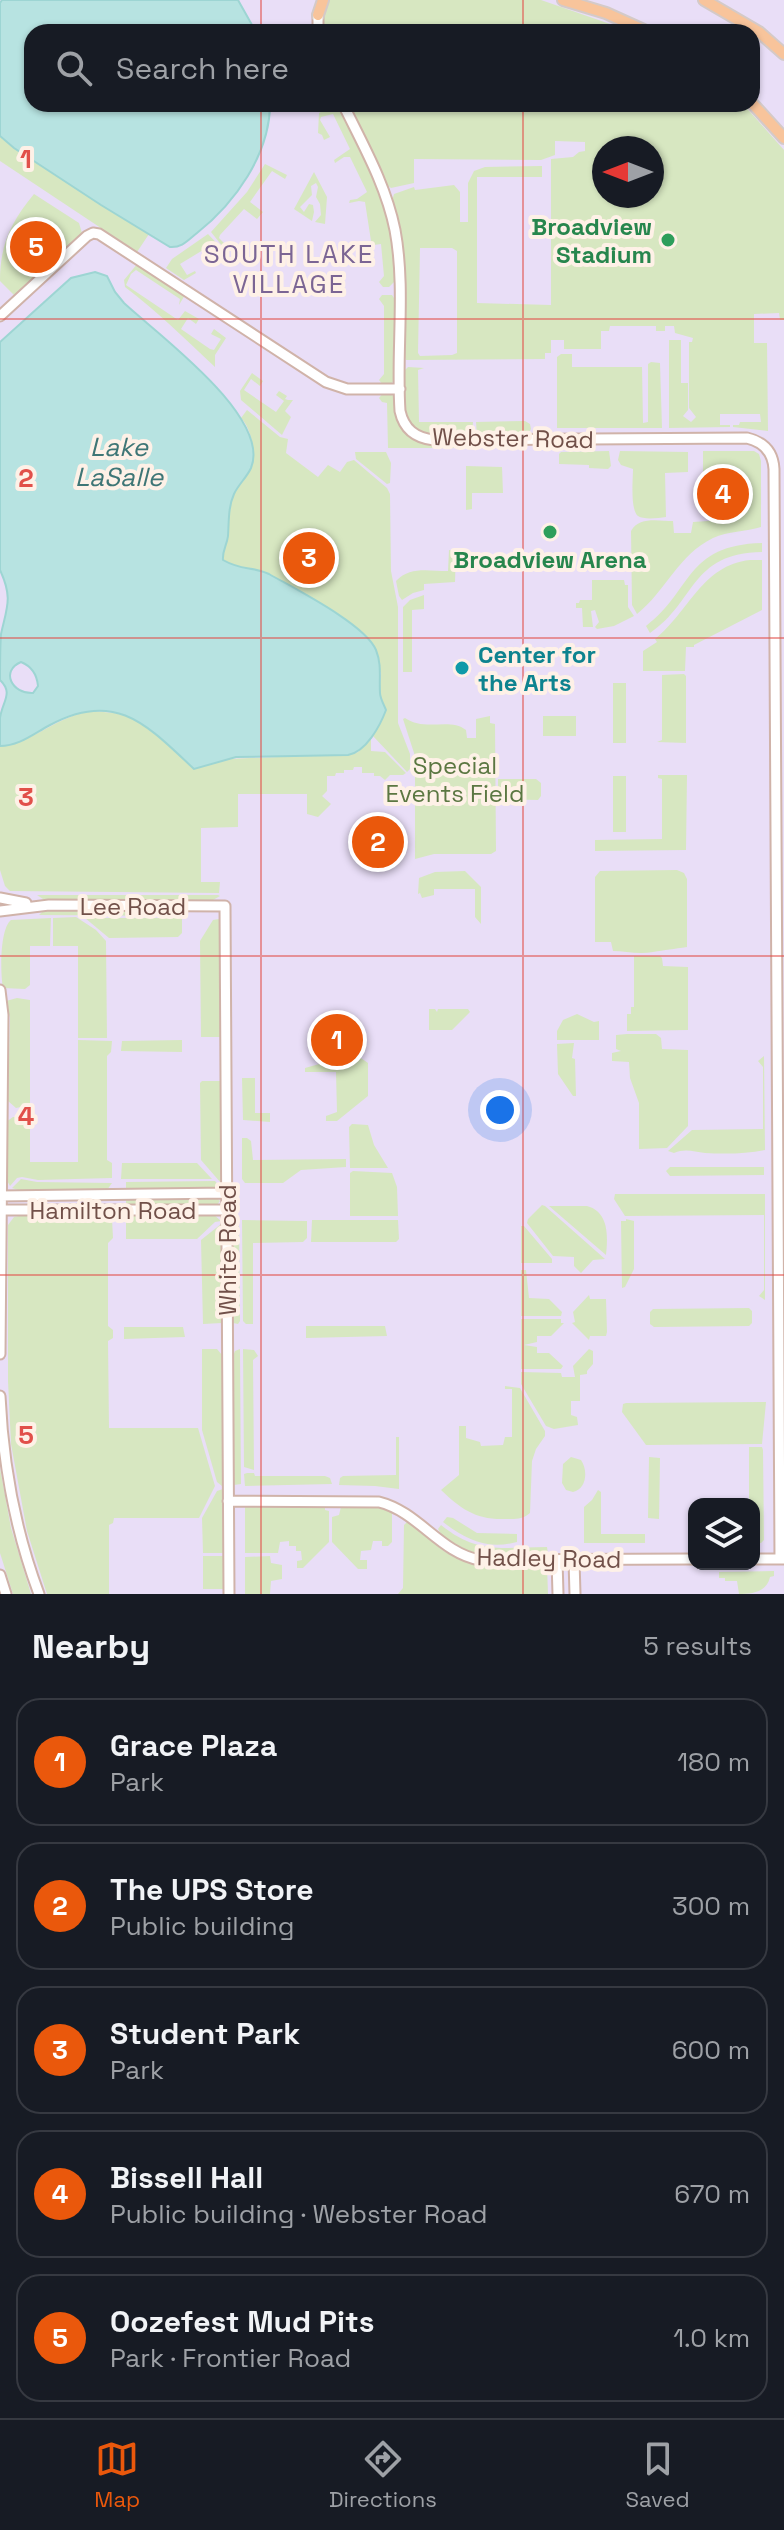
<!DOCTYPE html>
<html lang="en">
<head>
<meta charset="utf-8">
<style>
  body { margin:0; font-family:"Space Grotesk",sans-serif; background:#20242c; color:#f1f3f6 }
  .controls { position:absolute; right:24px; bottom:24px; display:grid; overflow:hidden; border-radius:16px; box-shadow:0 2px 6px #0004 }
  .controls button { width:72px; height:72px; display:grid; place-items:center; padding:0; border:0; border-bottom:2px solid #363941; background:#171b24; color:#f1f3f6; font:40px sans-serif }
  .compass { position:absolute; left:592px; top:136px; width:72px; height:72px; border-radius:50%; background:#171b24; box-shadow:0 2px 6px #0004; rotate:270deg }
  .you { position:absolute; left:500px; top:1110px; width:28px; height:28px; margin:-20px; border:6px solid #fff; border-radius:50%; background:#1a73e8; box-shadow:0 0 0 12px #1a73e833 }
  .badge { display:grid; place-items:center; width:52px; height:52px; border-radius:50%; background:#ea580c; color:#fff; font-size:26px; font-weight:700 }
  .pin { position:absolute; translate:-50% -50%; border:4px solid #fff; box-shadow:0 2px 8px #0006 }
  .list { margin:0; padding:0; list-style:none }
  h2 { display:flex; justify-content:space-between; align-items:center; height:104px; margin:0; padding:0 32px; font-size:34px }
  h2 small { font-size:26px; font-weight:400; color:#9ea1a6 }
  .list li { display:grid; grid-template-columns:52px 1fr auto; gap:24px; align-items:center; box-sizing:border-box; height:128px; margin:0 16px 16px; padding:0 16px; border:2px solid #363941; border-radius:24px }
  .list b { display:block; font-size:30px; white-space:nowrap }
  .list p { margin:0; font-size:26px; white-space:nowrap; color:#9ea1a6 }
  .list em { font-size:26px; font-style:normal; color:#9ea1a6 }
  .icon { flex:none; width:44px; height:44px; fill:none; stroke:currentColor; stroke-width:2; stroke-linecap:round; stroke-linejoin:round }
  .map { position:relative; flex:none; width:784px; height:1594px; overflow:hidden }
  .search { position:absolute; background:#171b24; box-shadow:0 2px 6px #0004; left:24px; right:24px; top:24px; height:88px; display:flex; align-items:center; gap:20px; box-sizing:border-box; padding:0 28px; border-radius:24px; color:#9ea1a6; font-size:30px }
  .sheet { height:824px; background:#171b24 }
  nav { display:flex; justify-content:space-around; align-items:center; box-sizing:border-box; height:112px; border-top:2px solid #363941; background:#171b24; font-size:22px; color:#9ea1a6 }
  nav a { display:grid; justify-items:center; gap:4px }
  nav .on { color:#ea580c }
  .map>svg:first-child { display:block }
  .education { fill:#e9def7; fill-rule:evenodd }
  .green { fill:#d7e7c1; fill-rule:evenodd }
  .water { fill:#b7e3e1; stroke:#9dd5d3; stroke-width:2; fill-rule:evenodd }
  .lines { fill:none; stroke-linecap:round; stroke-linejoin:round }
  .secondary-casing { stroke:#d0b3a9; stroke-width:13 }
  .primary-casing { stroke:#d4cac8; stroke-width:14 }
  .secondary { stroke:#fff; stroke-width:9 }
  .primary { stroke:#f8c49b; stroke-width:10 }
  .grid { fill:none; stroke:#e1504a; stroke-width:2; stroke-opacity:0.55 }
  .leisure-dot { fill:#2e9e5b; stroke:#fef1e7; stroke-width:3 }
  .culture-dot { fill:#0f9aa8; stroke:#fef1e7; stroke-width:3 }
  .labels { text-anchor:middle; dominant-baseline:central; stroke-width:8; stroke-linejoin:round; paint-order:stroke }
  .leisure-label { font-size:24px; font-weight:bold; fill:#27864d; stroke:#fef1e7; text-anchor:end }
  .street-label { font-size:24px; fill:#715049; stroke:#fef1e7 }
  .culture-label { font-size:24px; font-weight:bold; fill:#0d838f; stroke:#fef1e7; text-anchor:start }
  .park-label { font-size:24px; fill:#5b7742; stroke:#fef1e7 }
  .neighbourhood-label { font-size:26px; letter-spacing:2px; fill:#7b6594; stroke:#fef1e7 }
  .water-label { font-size:26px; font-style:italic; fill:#3e7676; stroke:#fef1e7 }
  .grid-label { font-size:26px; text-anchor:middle; font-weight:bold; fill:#e1504a; stroke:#fef1e7; stroke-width:8; stroke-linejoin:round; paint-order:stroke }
</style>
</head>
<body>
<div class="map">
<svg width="784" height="1594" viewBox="0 0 784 1594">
  <rect width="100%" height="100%" fill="#fbece1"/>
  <path class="education" d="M0,0H784V1594H0ZM32,32H752V104H32ZM604,148H652V196H604ZM694,1504H754V1564H694Z"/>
  <path class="green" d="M325,0H541L633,32H322Z
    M347,104H743L784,150V320H780L779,313L754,314V343H767L768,431L733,427V425H739L740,422H761L760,414H720V425H730V427L669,428V340H681V383H688V410L683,416L691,422L696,417L689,408V342H692L693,338L675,333L674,326H665V331H656V326H610L609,331H601V349H564V340H551V353H545V359L406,360L404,355L392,201L394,194L414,187L415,190L454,185L460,192V222H468V183L474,171L485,167L542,166V177H477V303L551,305V159L573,157L579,152L585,151V142L555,141V155L541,160L414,159V183L391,188L386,184ZM604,148H652V196H604ZM420,248H452L457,251V353L452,355L420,356L418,353Z
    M332,106L341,109C369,167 395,215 395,281L389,287H383L379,282L384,276L381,244L359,247V245L371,241L365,202L359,201L349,203L350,200L357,199L367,192L350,157H344L335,163L334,160L350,149L333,114L321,117L320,120L330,137L324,140L322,135L318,133L319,113Z
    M0,136L14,148L149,234L137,252L0,161Z
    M265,164L287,175L285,179L272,171L250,202L263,212L257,219L244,209L220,235L219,238L228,247L232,246L227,252L211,232L247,192Z
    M314,172L327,197L325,224L315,222L321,215L320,204L316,197L318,187L316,183L311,186L312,195L300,207L304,212L309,204L313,205L314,212L312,221L294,209Z
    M34,194L79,223L82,233L14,295L0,281C0,244 11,222 34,194Z
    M208,234L226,253L221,256L213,244L180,264L187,275L195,271L196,273L184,280L166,268L172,259Z
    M138,263L185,295L179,305L180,299L136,270L131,274L126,285L178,320L185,311L199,319L196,324L188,318L181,329L210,349L214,350L221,339L211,334L214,329L226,338L215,355V367C185,339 157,311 125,287L124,280Z
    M382,295H392L396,301V378L390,385H383L379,380L384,374V306L379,299Z
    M561,354H572V367H642L643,423L648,422V364L651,362L660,363L662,428H557V357Z
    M408,367L424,368L418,370L419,422H473L472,436C408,436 404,437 404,371Z
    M252,373L263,381L260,386L251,379L244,390L276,412L284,401L276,395L279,391L287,396L285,399L288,400H293L285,411L291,417L282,435L241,400L240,391Z
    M383,393L395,396L405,430L454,443L456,448H388L387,403L382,402L379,398Z
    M247,410L280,437L288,439L286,453L318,477L328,465L340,472L347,462L354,460L387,488L390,494L391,571L398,607V723L410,754V769L407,772L373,736L380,723L383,702L379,695L381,673L352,624L263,571L237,568L223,560C222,551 227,545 228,536C229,523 228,511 232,498C236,486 248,478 252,466C256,452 251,428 241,418Z
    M525,421L530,424L531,429L526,436H477L476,422Z
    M609,451L611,466L608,469L589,468V465L559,464V454L561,452Z
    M620,451L688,452V472L665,473L666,517C658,518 644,520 638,516C630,510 633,479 633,469L621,465L618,460Z
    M703,451H754L759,454L761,461V527C746,532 728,531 713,538C678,555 666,591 637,614L632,605L631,531C639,516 659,521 673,521L674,533H691L693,522L723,520V500L728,502L734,498L738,500L743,491L740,478L703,477Z
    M355,452H386L391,463L390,483L387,484L356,459Z
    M466,466L502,467L503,493H472V509L466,510Z
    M762,543V552C690,553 696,602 650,633L646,626C693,590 685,545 762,543Z
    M449,550L456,551L455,582L424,584V590L413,593L402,600L399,596L396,581C410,566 428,571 448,571Z
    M750,560H762V610L694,645V647H686L685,671H643V651L657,642L655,639C689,612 702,565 750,560Z
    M592,580H624L625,585H628V607L634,616L614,626L597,629L595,627L599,622L595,610L591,611L593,627H583L582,608H576V603H579L580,600H592Z
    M424,595V609L412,610V672H403V607L410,600Z
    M662,675L684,674L686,676V743L657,742L662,740Z
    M613,683H626V743H613Z
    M93,711L124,714L155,732L227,759L353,754L358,752L371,738V751L385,752L406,773L403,775H390L385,780L380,776H374V773H362V767H354L353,770H344V773H336L335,776H327V791L322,796L331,804L318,817L307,814V794H238V827L201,828V882H220L219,893L10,891L5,886L0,870V746C32,744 57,715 93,711Z
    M490,716V723L495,724L496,851L491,854H434L415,859V756L403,719L405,718C425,732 450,717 466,730L467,738H476V719Z
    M543,716H576V736H543Z
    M658,775H687L686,850L595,851V840L662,839V779L658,778Z
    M613,776H626V832H613Z
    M498,779H536L541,783V796L538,800L498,799Z
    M677,870L684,873L687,879V947C674,949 665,950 653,952C639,955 625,951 613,951L611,942H595V877L600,871Z
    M465,871L481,887V924L475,917V889H434V895L422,898L420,893L418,894L419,878L435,872Z
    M37,895H218L220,896L213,900L43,899Z
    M68,910L178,911L183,916L39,915L43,911Z
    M76,917L96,930L106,941L107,1038H78V946H53V918Z
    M51,918L50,946H30V985L25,989L3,988C0,971 0,929 11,920Z
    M85,918H182V933L178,937L109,938Z
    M219,919L220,1037H201L200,941L213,920Z
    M634,956H660L662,958L663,966L688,967V1030L627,1031V1014H631V1007H634Z
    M17,998L30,1000V1105L16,1108L8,1101L10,1018L6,1001Z
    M429,1009H435L437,1012L438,1009H468L470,1012L452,1030H429Z
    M577,1014L594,1022L599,1021V1040H557V1031L563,1020Z
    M627,1034H656L661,1038L662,1049L688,1050V1126L667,1148L639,1149V1103L630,1078L629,1062L612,1061V1053L621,1051L616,1049V1035Z
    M78,1040L112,1041L111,1052L107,1056V1160L112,1163V1178L38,1180L22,1177L17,1178L10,1186L5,1177L6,1122L13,1117H25L30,1122V1162H78Z
    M182,1040V1052L121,1051L122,1041Z
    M574,1043L572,1058L575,1059L576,1096H573L558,1074L557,1044Z
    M355,1054L368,1063V1096L337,1121H326V1116L337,1112L336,1072H305V1068Z
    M764,1056L765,1150C747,1154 724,1154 705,1153C694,1152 686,1148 674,1153L668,1151L692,1130L763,1129V1067L758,1061Z
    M242,1078H255V1113H270V1122L243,1120Z
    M202,1081H221V1183L201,1160L200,1083Z
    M352,1124L368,1125L374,1145L388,1168H350L349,1127Z
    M242,1138H247L251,1141L253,1160L346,1159V1167L301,1170L283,1183H245L242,1179Z
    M122,1163H197L212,1179H121Z
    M670,1167H764V1175L670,1176L666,1171Z
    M353,1171L392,1173L397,1187L398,1216H350V1173Z
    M21,1179L37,1182L112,1183L107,1190H18L12,1188Z
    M215,1181L219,1186L213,1189L126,1190V1182Z
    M615,1194H765V1300L759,1296L764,1290V1215L625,1216L614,1199Z
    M126,1197H216L220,1201L216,1206H126Z
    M542,1205L545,1206L605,1259L593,1260L581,1273L574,1266V1257L553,1256L527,1223L528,1219Z
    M587,1206C609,1212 608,1236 606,1255L549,1206Z
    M107,1214L112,1219L113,1238L108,1243V1326L113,1330V1338L108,1341L109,1428H198L215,1486L199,1518H114L113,1523L109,1525V1594H47L27,1531L11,1444L8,1381V1225L14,1217L24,1215Z
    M126,1214H213L221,1221L215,1222L197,1239H126Z
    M626,1219L634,1221V1269L625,1287L622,1288L621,1221H626Z
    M242,1220L307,1221V1238L303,1242L253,1243V1324H246L243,1321Z
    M312,1220H398L399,1239L396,1242H311Z
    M221,1224L222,1323L203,1324L201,1240Z
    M232,1224L239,1226L240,1321L238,1324L233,1323Z
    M521,1226H524L552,1259V1263H521Z
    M521,1270H526L529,1298L549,1299L562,1312L561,1316H521Z
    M589,1295L590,1299H606L607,1332L606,1336H590L589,1340L572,1323L575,1322L573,1312Z
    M749,1308L752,1311V1323L749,1326L654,1327L650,1324V1312L653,1309Z
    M521,1319H561V1323H564L551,1336H537V1342L524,1345L537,1347V1353H549L563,1366L561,1369H521Z
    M306,1326H385L387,1336L306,1338Z
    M124,1327H183L185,1337L124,1339Z
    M202,1349H217L222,1355V1486L217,1482L202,1430Z
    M240,1349L241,1484L234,1485L233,1356L235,1351Z
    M243,1349L254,1350L258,1356L253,1360L254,1470L244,1467Z
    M589,1349L593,1351V1364L587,1371V1374L580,1375V1401H571V1415L577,1417L578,1425L554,1429L546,1426L521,1384V1372L561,1373L562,1377H575L573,1366Z
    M505,1386L520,1388L545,1431V1436L536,1449L532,1461L530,1513C522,1520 515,1519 505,1519C476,1520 461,1509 441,1490L459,1475V1426H466V1438L480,1442L481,1446L503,1445L505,1437H512V1389H505Z
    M766,1402L762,1444L646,1445L622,1412L623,1404L626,1403Z
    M396,1437H399V1489L375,1486L339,1485L340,1478L343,1476L396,1475Z
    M749,1447H762L763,1450L764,1540L761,1543H754V1504H749Z
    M571,1457L581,1460C588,1470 587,1489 573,1492L566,1490L562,1483L563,1464Z
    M649,1457L660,1458L659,1519L648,1518Z
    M0,1468L11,1528L31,1594H13L0,1553Z
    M247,1473H254L255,1476H325L330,1478L332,1484L245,1486L244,1474Z
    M223,1489V1553H203L202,1518L217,1491Z
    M598,1490L601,1492V1534H645V1543H584V1507L592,1500Z
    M245,1507H325V1510L329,1511V1542L303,1568H297V1561L302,1560L301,1551H296V1546H289V1541L280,1542L278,1553H245Z
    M341,1507H375L392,1512V1542L388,1546H382V1541H373L371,1550L361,1551L360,1560H367V1569H358L332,1542V1517L339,1515Z
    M447,1517L453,1518L477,1533L517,1534V1542C488,1550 466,1540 443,1522Z
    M407,1522L412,1523C425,1534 437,1548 452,1556C480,1571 517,1565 547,1566L548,1594H398L403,1588L404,1525Z
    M441,1525C478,1555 502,1547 547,1547L548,1554C515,1556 456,1564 438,1529Z
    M203,1556H223V1589H203Z
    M270,1556L271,1563L282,1565V1579L271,1581L270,1594H245V1557Z
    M774,1571V1576L770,1577C767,1592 752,1594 739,1594L737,1581H725V1578H719V1572Z"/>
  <path class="water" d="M2,0H238L256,32H32V104H270C270,154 235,203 197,233C188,240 182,248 170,247L101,205L14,148L0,136V3Z
    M95,272L107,276L115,292L124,303C157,334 272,417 251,468C247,477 238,485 234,494C228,507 229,522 228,536C227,545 222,551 223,560C242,571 252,566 269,574C295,589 365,624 376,650C382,665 379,678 380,693C380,698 384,705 386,710C380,726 366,752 348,755L236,757L194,769C148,726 116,689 50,725C33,734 19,746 0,746C0,737 0,727 0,718C2,702 14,693 0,680C0,665 0,648 1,634C7,607 13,598 0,570V342L71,278ZM21,662C31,666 37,675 38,686L33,693C12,694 0,671 21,662Z"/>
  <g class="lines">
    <defs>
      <path id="secondary" d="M318,15V32
        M343,104C363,145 386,185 395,230C406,289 396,351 400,411C404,429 415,438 434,440L747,438C764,442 773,452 774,469L780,1559
        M0,316L87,236L93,233L99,234L326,382L347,389H400
        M0,898L26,903
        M0,911L49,905L225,906L229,1594
        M0,990L3,1015L0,1354
        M0,1196L226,1193
        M0,1210H227
        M0,1396C3,1464 15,1530 39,1594
        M228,1501L379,1502C419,1512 440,1553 480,1560L694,1559
        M754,1559H784
        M557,1560L558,1594
        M574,1560L575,1594
        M0,1575L6,1594"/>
      <path id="primary" d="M563,0L606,13L648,32
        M704,0L759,32L784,54
        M318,15L323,0
        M752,103L784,138"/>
    </defs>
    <use href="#secondary" class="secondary-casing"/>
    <use href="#primary" class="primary-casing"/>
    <use href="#secondary" class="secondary"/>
    <use href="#primary" class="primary"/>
  </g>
  <path class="grid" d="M261,0V32M523,0V32M261,104V1594M523,104V1594M0,319H784M0,638H784M0,956H784M0,1275H784"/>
  <g class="leisure-dot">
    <circle cx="668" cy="240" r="8"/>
    <circle cx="550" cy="532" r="8"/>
  </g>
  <circle class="culture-dot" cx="462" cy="668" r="8"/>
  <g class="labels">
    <g class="leisure-label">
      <text x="652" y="226">Broadview<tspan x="652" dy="28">Stadium</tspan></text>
      <text x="550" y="559" text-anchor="middle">Broadview Arena</text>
    </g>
    <g class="street-label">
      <text transform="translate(513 438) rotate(1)">Webster Road</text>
      <text x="133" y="906">Lee Road</text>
      <text x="113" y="1210">Hamilton Road</text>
      <text transform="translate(227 1250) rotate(-90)">White Road</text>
      <text transform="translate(549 1558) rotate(1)">Hadley Road</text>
    </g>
    <g class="culture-label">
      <text x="478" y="654">Center for<tspan x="478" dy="28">the Arts</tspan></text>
    </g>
    <g class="park-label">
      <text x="455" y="765">Special<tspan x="455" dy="28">Events Field</tspan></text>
    </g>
    <g class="neighbourhood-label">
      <text x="289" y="254">SOUTH LAKE<tspan x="289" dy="30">VILLAGE</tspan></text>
    </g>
    <g class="water-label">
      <text x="119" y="447">Lake<tspan x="119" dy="30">LaSalle</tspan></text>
    </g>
  </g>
  <g class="grid-label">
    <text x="26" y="168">1</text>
    <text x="26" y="487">2</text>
    <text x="26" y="806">3</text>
    <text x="26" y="1125">4</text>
    <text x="26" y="1444">5</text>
  </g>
</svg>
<div class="controls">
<button><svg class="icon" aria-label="layers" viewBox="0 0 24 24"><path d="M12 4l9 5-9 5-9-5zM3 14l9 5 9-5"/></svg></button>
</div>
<svg class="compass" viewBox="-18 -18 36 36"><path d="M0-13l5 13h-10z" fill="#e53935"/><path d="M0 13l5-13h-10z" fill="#9ea1a6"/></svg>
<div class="you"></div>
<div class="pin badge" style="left:337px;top:1040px">1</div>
<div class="pin badge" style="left:378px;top:842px">2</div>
<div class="pin badge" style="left:309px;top:558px">3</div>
<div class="pin badge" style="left:723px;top:494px">4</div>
<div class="pin badge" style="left:36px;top:247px">5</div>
<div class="search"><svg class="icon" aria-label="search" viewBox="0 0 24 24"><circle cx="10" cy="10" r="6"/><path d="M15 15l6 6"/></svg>Search here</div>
</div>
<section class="sheet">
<h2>Nearby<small>5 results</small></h2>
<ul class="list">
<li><span class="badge">1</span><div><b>Grace Plaza</b><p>Park</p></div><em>180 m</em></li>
<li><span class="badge">2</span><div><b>The UPS Store</b><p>Public building</p></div><em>300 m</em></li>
<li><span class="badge">3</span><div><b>Student Park</b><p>Park</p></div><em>600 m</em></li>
<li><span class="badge">4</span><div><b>Bissell Hall</b><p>Public building · Webster Road</p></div><em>670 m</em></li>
<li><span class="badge">5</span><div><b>Oozefest Mud Pits</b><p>Park · Frontier Road</p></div><em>1.0 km</em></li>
</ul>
</section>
<nav>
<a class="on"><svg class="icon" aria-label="map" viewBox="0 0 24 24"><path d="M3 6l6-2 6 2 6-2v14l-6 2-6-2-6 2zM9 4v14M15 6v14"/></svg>Map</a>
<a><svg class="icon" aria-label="directions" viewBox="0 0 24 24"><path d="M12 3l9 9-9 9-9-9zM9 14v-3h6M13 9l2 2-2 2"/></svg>Directions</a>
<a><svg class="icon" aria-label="saved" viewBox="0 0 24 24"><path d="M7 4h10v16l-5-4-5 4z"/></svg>Saved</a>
</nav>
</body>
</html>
